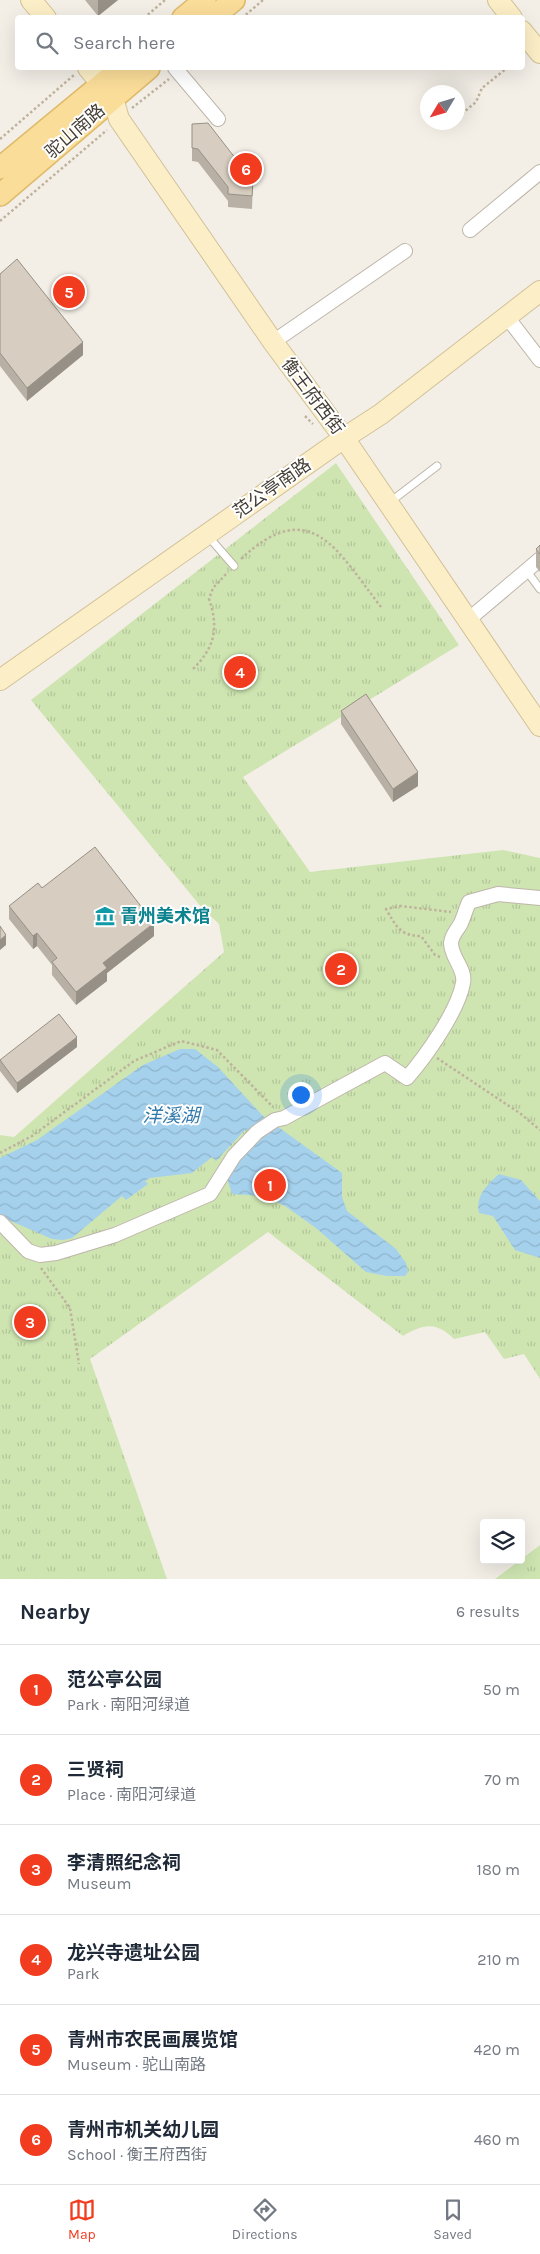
<!DOCTYPE html>
<html lang="en">
<head>
<meta charset="utf-8">
<style>
  body { margin:0; font-family:Karla,"Noto Sans SC",sans-serif; background:#f2f2f3; color:#1f2937 }
  .controls { position:absolute; right:15px; bottom:15px; display:grid; overflow:hidden; border-radius:5px; box-shadow:0 5px 20px #0002 }
  .controls button { width:45px; height:45px; display:grid; place-items:center; padding:0; border:0; border-bottom:1px solid #e0e1e3; background:#fff; color:#1f2937; font:25px sans-serif }
  .compass { position:absolute; left:420px; top:85px; width:45px; height:45px; border-radius:50%; background:#fff; box-shadow:0 5px 20px #0002; rotate:232deg }
  .you { position:absolute; left:300px; top:1094px; width:18px; height:18px; margin:-12px; border:4px solid #fff; border-radius:50%; background:#1a73e8; box-shadow:0 0 0 8px #1a73e833 }
  .badge { display:grid; place-items:center; width:32px; height:32px; border-radius:50%; background:#f13c20; color:#fff; font-size:16px; font-weight:700 }
  .pin { position:absolute; translate:-50% -50%; border:2px solid #fff; box-shadow:0 1px 5px #0006 }
  .list { margin:0; padding:0; list-style:none }
  h2 { display:flex; justify-content:space-between; align-items:center; height:65px; margin:0; padding:0 20px; font-size:21px }
  h2 small { font-size:16px; font-weight:400; color:#747a83 }
  .list li { display:grid; grid-template-columns:32px 1fr auto; gap:15px; align-items:center; box-sizing:border-box; height:90px; padding:0 20px; border-top:1px solid #e0e1e3 }
  .list b { display:block; font-size:19px; white-space:nowrap }
  .list p { margin:0; font-size:16px; white-space:nowrap; color:#747a83 }
  .list em { font-size:16px; font-style:normal; color:#747a83 }
  .icon { flex:none; width:28px; height:28px; fill:none; stroke:currentColor; stroke-width:2; stroke-linecap:round; stroke-linejoin:round }
  .map { position:relative; flex:none; width:540px; height:1579px; overflow:hidden }
  .search { position:absolute; background:#fff; box-shadow:0 5px 20px #0002; left:15px; right:15px; top:15px; height:55px; display:flex; align-items:center; gap:12px; box-sizing:border-box; padding:0 18px; border-radius:5px; color:#747a83; font-size:19px }
  .sheet { height:605px; background:#fff }
  nav { display:flex; justify-content:space-around; align-items:center; box-sizing:border-box; height:70px; border-top:1px solid #e0e1e3; background:#fff; font-size:14px; color:#747a83 }
  nav a { display:grid; justify-items:center; gap:2px }
  nav .on { color:#f13c20 }
  .map>svg:first-child { display:block }
  .park { fill:url(#park-tufts) }
  .water { fill:url(#water-waves) }
  .lines { fill:none; stroke-linecap:round; stroke-linejoin:round }
  .lane-casing { stroke:#beb6aa; stroke-width:9 }
  .street-casing { stroke:#beb6aa; stroke-width:16 }
  .secondary-casing { stroke:#d1c198; stroke-width:22 }
  .primary-casing { stroke:#dfba69; stroke-width:24 }
  .path { stroke:#bfb29c; stroke-width:2.5; stroke-dasharray:2.5 2.5; stroke-linecap:butt }
  .lane { stroke:#fff; stroke-width:7 }
  .street { stroke:#fff; stroke-width:14 }
  .secondary { stroke:#fcefc7; stroke-width:20 }
  .primary { stroke:#fadd99; stroke-width:21 }
  .wall { fill:#b9b0a5 }
  .shaded-wall { fill:#969086 }
  .building { fill:#d7cdc0; stroke:#969086 }
  .labels { text-anchor:middle; dominant-baseline:central; stroke-width:4; stroke-linejoin:round; paint-order:stroke }
  .street-label { font-size:18px; fill:#453f36; stroke:#fff }
  .culture-label { font-size:18px; font-weight:bold; fill:#0d838f; stroke:#fff; text-anchor:start }
  .water-label { font-size:19px; font-style:italic; fill:#347bad; stroke:#fff }
</style>
</head>
<body>
<div class="map">
<svg width="540" height="1579" viewBox="0 0 540 1579">
  <defs>
    <pattern id="park-tufts" width="24" height="20" patternUnits="userSpaceOnUse" patternTransform="scale(1.25)"><rect width="24" height="20" fill="#cee5b1"/><path d="M3 7l-1-3M5 7V3M7 7l1-3M15 17l-1-3M17 17v-4M19 17l1-3" fill="none" stroke="#b2c699"/></pattern>
    <pattern id="water-waves" width="16" height="10" patternUnits="userSpaceOnUse" patternTransform="scale(1.25)"><rect width="16" height="10" fill="#a5d1ed"/><path d="M0 5q4-4 8 0t8 0" fill="none" stroke="#8fb4cc"/></pattern>
  </defs>
  <rect width="100%" height="100%" fill="#f3efe7"/>
  <path class="park" d="M336,463L459,645L243,777L310,872L503,850L540,858V1379L524,1354L504,1359L485,1332L454,1339C436,1321 423,1324 403,1336L268,1232L90,1359L167,1579H0V1135L14,1137L224,952L219,924L202,908L31,700Z
    M540,1545V1579H495Z"/>
  <path class="water" d="M180,1049H195L218,1067L263,1116L342,1173V1197L347,1211L396,1249L406,1263L408,1272L405,1276H387L366,1272L316,1228L285,1206L264,1196L232,1194L226,1175L257,1126L244,1131L216,1161L212,1157L192,1173L150,1178L145,1181L148,1184L126,1200L122,1196L72,1238L63,1240L52,1239L4,1218L0,1220V1158L37,1140L143,1065Z
    M499,1174L521,1180L540,1201V1258L515,1250L493,1216L479,1213C475,1196 487,1185 499,1174Z"/>
  <g class="lines">
    <defs>
      <path id="lane" d="M390,502L437,466
        M208,536L234,566
        M526,570L540,589"/>
      <path id="street" d="M175,68L218,119
        M470,230L540,172
        M507,317L540,360
        M273,342L405,251
        M468,620L540,559
        M0,1222L28,1251L40,1255L56,1253L115,1235L210,1194L234,1156L257,1132L275,1120L284,1118L385,1063L407,1078C426,1056 458,1011 463,983C466,969 451,958 451,943C452,934 457,931 461,923C464,916 466,909 469,902L498,894L540,898"/>
      <path id="secondary" d="M31,0L46,18
        M498,0L512,18
        M522,31L540,53
        M88,68L113,98L119,119L273,342L344,438L540,726
        M0,680L344,438L381,414L540,291"/>
      <path id="primary" d="M183,18L205,0
        M212,18L234,0
        M0,168L121,68
        M0,195L149,68"/>
    </defs>
    <use href="#lane" class="lane-casing"/>
    <use href="#street" class="street-casing"/>
    <use href="#secondary" class="secondary-casing"/>
    <use href="#primary" class="primary-casing"/>
    <path class="path" d="M144,18L165,0
      M242,18L263,0
      M132,108L169,79
      M458,117L476,102L482,88L507,68
      M451,123V122
      M0,139L74,75
      M0,221L107,130
      M305,416L313,424
      M241,559C311,493 338,552 381,607
      M193,669C215,647 219,628 209,599L213,588L228,572
      M440,957L435,955L421,936C400,936 396,926 386,909L401,906L451,912
      M437,1058L521,1114L540,1130
      M0,1153L32,1136L134,1061L181,1041L217,1050L273,1107
      M41,1268L70,1308L79,1364"/>
    <use href="#lane" class="lane"/>
    <use href="#street" class="street"/>
    <use href="#secondary" class="secondary"/>
    <use href="#primary" class="primary"/>
  </g>
  <path class="wall" d="M85,0H118L98,16Z
    M192,124L253,181L252,209L228,207V201L198,162L192,161Z
    M0,274L83,355L27,401L0,366Z
    M540,545V572L536,567V549Z
    M341,711L418,786L393,802L341,724Z
    M42,888L154,936L107,973V981L76,1005L52,975V965L37,946L33,949L9,919V906Z
    M77,1047L17,1093L0,1071V1060Z"/>
  <path class="shaded-wall" d="M98,0H118L98,16Z
    M83,342V355L27,401V388Z
    M418,772V786L393,802V789Z
    M154,923V936L107,973V981L76,1005V992L103,963Z
    M37,933V946L33,949V936Z
    M6,935V945L0,950V940Z
    M77,1037V1047L17,1093V1083Z"/>
  <path class="building" d="M208,123L253,181L252,196L228,194V187L198,149L192,148V124Z
    M17,259L83,342L27,388L0,353V274Z
    M540,545V554L536,549Z
    M366,694L418,772L393,789L341,711Z
    M95,847L154,923L103,963L107,968L76,992L52,962L57,958L37,933L33,936L9,906L38,883L42,888Z
    M0,926L6,935L0,940Z
    M59,1014L77,1037L17,1083L0,1060Z"/>
  <defs>
    <symbol id="museum-bare" viewBox="-9 -9 18 18"><path d="M0-6L6-3V-2H-6V-3ZM-5-1h2V3h-2ZM-1-1h2V3h-2ZM3-1h2V3H3ZM-6 4H6V6H-6Z" fill="#0f9aa8" stroke="#fff" stroke-width="2.5" paint-order="stroke"/></symbol>
  </defs>
  <g fill-rule="evenodd">
    <use href="#museum-bare" x="91" y="902" width="28" height="28"/>
  </g>
  <g class="labels">
    <g class="street-label">
      <text transform="translate(75 131) rotate(-41)">驼山南路</text>
      <text transform="translate(313 396) rotate(53)">衡王府西街</text>
      <text transform="translate(272 488) rotate(-35)">范公亭南路</text>
    </g>
    <g class="culture-label">
      <text x="120" y="916">青州美术馆</text>
    </g>
    <g class="water-label">
      <text x="171" y="1116">洋溪湖</text>
    </g>
  </g>
</svg>
<div class="controls">
<button><svg class="icon" aria-label="layers" viewBox="0 0 24 24"><path d="M12 4l9 5-9 5-9-5zM3 14l9 5 9-5"/></svg></button>
</div>
<svg class="compass" viewBox="-18 -18 36 36"><path d="M0-13l5 13h-10z" fill="#e53935"/><path d="M0 13l5-13h-10z" fill="#747a83"/></svg>
<div class="you"></div>
<div class="pin badge" style="left:270px;top:1185px">1</div>
<div class="pin badge" style="left:341px;top:969px">2</div>
<div class="pin badge" style="left:30px;top:1322px">3</div>
<div class="pin badge" style="left:240px;top:672px">4</div>
<div class="pin badge" style="left:69px;top:292px">5</div>
<div class="pin badge" style="left:246px;top:169px">6</div>
<div class="search"><svg class="icon" aria-label="search" viewBox="0 0 24 24"><circle cx="10" cy="10" r="6"/><path d="M15 15l6 6"/></svg>Search here</div>
</div>
<section class="sheet">
<h2>Nearby<small>6 results</small></h2>
<ul class="list">
<li><span class="badge">1</span><div><b>范公亭公园</b><p>Park · 南阳河绿道</p></div><em>50 m</em></li>
<li><span class="badge">2</span><div><b>三贤祠</b><p>Place · 南阳河绿道</p></div><em>70 m</em></li>
<li><span class="badge">3</span><div><b>李清照纪念祠</b><p>Museum</p></div><em>180 m</em></li>
<li><span class="badge">4</span><div><b>龙兴寺遗址公园</b><p>Park</p></div><em>210 m</em></li>
<li><span class="badge">5</span><div><b>青州市农民画展览馆</b><p>Museum · 驼山南路</p></div><em>420 m</em></li>
<li><span class="badge">6</span><div><b>青州市机关幼儿园</b><p>School · 衡王府西街</p></div><em>460 m</em></li>
</ul>
</section>
<nav>
<a class="on"><svg class="icon" aria-label="map" viewBox="0 0 24 24"><path d="M3 6l6-2 6 2 6-2v14l-6 2-6-2-6 2zM9 4v14M15 6v14"/></svg>Map</a>
<a><svg class="icon" aria-label="directions" viewBox="0 0 24 24"><path d="M12 3l9 9-9 9-9-9zM9 14v-3h6M13 9l2 2-2 2"/></svg>Directions</a>
<a><svg class="icon" aria-label="saved" viewBox="0 0 24 24"><path d="M7 4h10v16l-5-4-5 4z"/></svg>Saved</a>
</nav>
</body>
</html>
